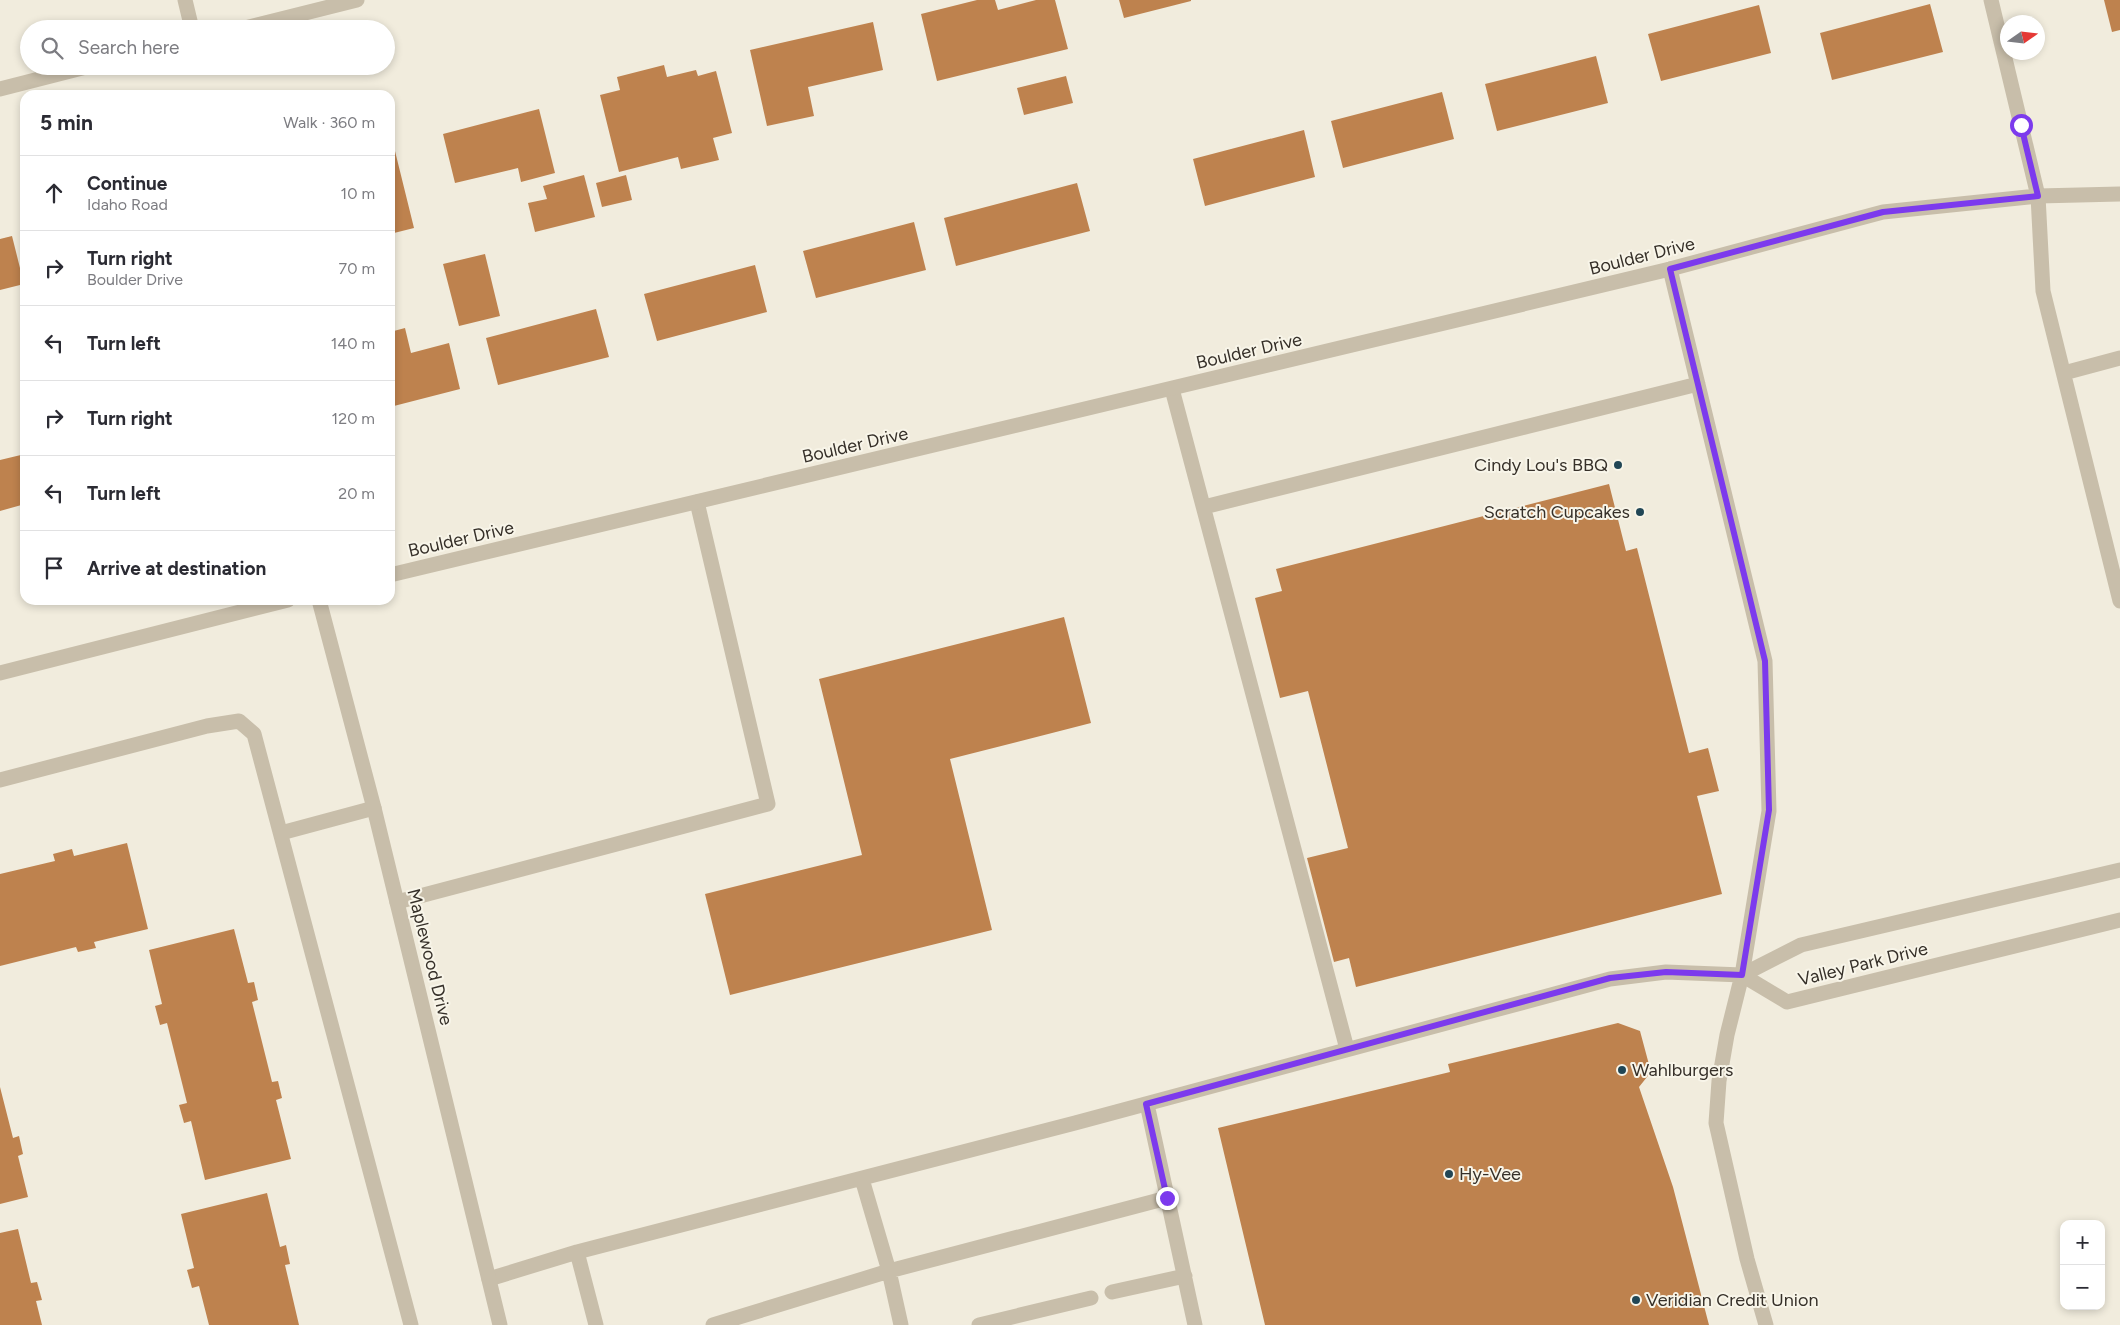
<!DOCTYPE html>
<html lang="en">
<head>
<meta charset="utf-8">
<style>
  body { margin:0; font-family:Figtree,sans-serif; background:#f7f7f7; color:#2b2b33 }
  .controls { position:absolute; right:15px; bottom:15px; display:grid; overflow:hidden; border-radius:10px; box-shadow:0 2px 8px #0003 }
  .controls button { width:45px; height:45px; display:grid; place-items:center; padding:0; border:0; border-bottom:1px solid #e1e1e2; background:#fff; color:#2b2b33; font:25px sans-serif }
  .compass { position:absolute; left:2000px; top:15px; width:45px; height:45px; border-radius:50%; background:#fff; box-shadow:0 2px 8px #0003; rotate:76deg }
  .stop { position:absolute; width:15px; height:15px; margin:-11px; border:4px solid #7c3aed; border-radius:50%; background:#fff }
  .stop.end { background:#7c3aed; border-color:#fff; box-shadow:0 1px 5px #0008 }
  .list { margin:0; padding:0; list-style:none }
  h2 { display:flex; justify-content:space-between; align-items:center; height:65px; margin:0; padding:0 20px; font-size:21px }
  h2 small { font-size:16px; font-weight:400; color:#7c7c81 }
  .list li { display:grid; grid-template-columns:32px 1fr auto; gap:15px; align-items:center; box-sizing:border-box; height:75px; padding:0 20px; border-top:1px solid #e1e1e2 }
  .list b { display:block; font-size:19px; white-space:nowrap }
  .list p { margin:0; font-size:16px; white-space:nowrap; color:#7c7c81 }
  .list em { font-size:16px; font-style:normal; color:#7c7c81 }
  .icon { flex:none; width:28px; height:28px; fill:none; stroke:currentColor; stroke-width:2; stroke-linecap:round; stroke-linejoin:round }
  .map { position:relative; flex:none; width:2120px; height:1325px; overflow:hidden }
  .search { position:absolute; background:#fff; box-shadow:0 2px 8px #0003; left:20px; top:20px; width:375px; height:55px; display:flex; align-items:center; gap:12px; box-sizing:border-box; padding:0 18px; border-radius:28px; color:#7c7c81; font-size:19px }
  .panel { position:absolute; background:#fff; box-shadow:0 2px 8px #0003; left:20px; top:90px; width:375px; height:515px; border-radius:15px }
  .map>svg:first-child { display:block }
  .building { fill:#be824e }
  .lines { fill:none; stroke-linecap:round; stroke-linejoin:round }
  .lane { stroke:#c8beaa; stroke-width:15 }
  .street { stroke:#c8beaa; stroke-width:15 }
  .route { stroke:#7c3aed; stroke-width:6 }
  .poi-dot { fill:#214655; stroke:#f8f5e9; stroke-width:2 }
  .labels { text-anchor:middle; dominant-baseline:central; stroke-width:4; stroke-linejoin:round; paint-order:stroke }
  .street-label { font-size:18px; fill:#363029; stroke:#f8f5e9 }
  .poi-label { font-size:18px; fill:#363029; stroke:#f8f5e9; text-anchor:start }
</style>
</head>
<body>
<div class="map">
<svg width="2120" height="1325" viewBox="0 0 2120 1325">
  <rect width="100%" height="100%" fill="#f1ecdd"/>
  <path class="building" d="M977,0H995L998,10L1036,0H1055L1068,49L937,81L921,14Z
    M1119,0H1191V1L1124,18Z
    M2104,0H2120V30L2112,32Z
    M1930,4L1943,52L1832,80L1820,33Z
    M1759,5L1771,53L1661,81L1648,34Z
    M873,22L883,70L808,87L814,116L767,126L750,50Z
    M1596,56L1608,103L1497,131L1485,84Z
    M664,65L667,77L696,70L698,76L716,71L732,133L713,138L719,160L681,169L678,157L619,172L600,95L620,90L617,77Z
    M1066,76L1073,103L1024,115L1017,88Z
    M1442,92L1454,139L1343,168L1331,121Z
    M539,109L555,173L521,182L518,168L455,183L443,134Z
    M1304,130L1315,177L1205,206L1193,159Z
    M394,147L414,228L390,234V148Z
    M584,175L595,217L535,232L528,203L547,199L543,186Z
    M626,175L632,200L602,207L596,183Z
    M1077,183L1090,231L956,266L944,218Z
    M914,222L926,270L816,298L803,251Z
    M12,236L24,284L0,290V239Z
    M485,254L500,316L459,326L443,264Z
    M755,265L767,312L657,341L644,294Z
    M596,309L609,357L498,385L486,338Z
    M405,328L411,353L449,343L460,389L390,407V332Z
    M25,454V504L0,511V460Z
    M1609,484L1626,551L1637,548L1689,753L1708,748L1719,791L1697,796L1722,894L1356,987L1349,958L1334,962L1307,858L1348,848L1308,691L1280,698L1255,598L1282,591L1276,569Z
    M1064,617L1091,723L950,759L992,930L730,995L705,894L862,855L819,679Z
    M127,843L148,929L94,942L96,948L78,952L76,947L0,966V874L55,861L53,854L72,849L74,856Z
    M234,929L248,983L254,982L258,1000L252,1002L272,1082L278,1081L282,1098L276,1100L291,1159L205,1180L191,1121L184,1123L179,1105L187,1103L167,1023L160,1025L155,1006L162,1004L149,950Z
    M1618,1023L1640,1031L1651,1072L1639,1087L1673,1187L1709,1325H1265L1218,1128L1450,1072L1448,1064Z
    M0,1087L13,1138L19,1136L23,1154L18,1156L28,1197L0,1204Z
    M267,1193L280,1247L286,1245L290,1264L285,1265L299,1325H209L199,1286L192,1288L187,1270L194,1268L181,1214Z
    M18,1229L31,1283L37,1282L42,1300L36,1301L42,1325H0V1233Z"/>
  <g class="lines">
    <path class="lane" d="M2038,196L2043,291L2120,601
      M1670,269L1765,661L1769,811L1742,975L1727,1035L1719,1081L1716,1123L1747,1259L1766,1325
      M2064,373L2120,358
      M1172,389L1347,1049
      M1204,507L1698,384
      M0,780L207,726L239,721L254,734L411,1325
      M281,833L374,808
      M397,902L768,804L697,502
      M1147,1104L1195,1325
      M862,1179L889,1271L901,1325
      M577,1252L596,1325
      M489,1279L577,1252L1075,1123L1610,979L1666,972L1742,975
      M1112,1292L1185,1276
      M713,1325L889,1271L1167,1198
      M979,1325L1091,1298"/>
    <path class="street" d="M185,0L192,29
      M1991,0L2038,196
      M241,29L357,0
      M0,89L90,66
      M390,575L1670,269L1883,212L2038,196L2120,194
      M319,600L374,808L500,1325
      M0,673L288,600
      M1742,975L1787,1002L2120,920
      M1742,975L1801,945L2120,870"/>
  </g>
  <g class="lines">
    <path class="route" d="M1167,1198L1146,1104L1610,978L1666,972L1742,975L1769,810L1765,661L1670,269L1883,212L2038,196L2021,125"/>
  </g>
  <g class="poi-dot">
    <circle cx="1618" cy="465" r="5"/>
    <circle cx="1640" cy="512" r="5"/>
    <circle cx="1622" cy="1070" r="5"/>
    <circle cx="1449" cy="1174" r="5"/>
    <circle cx="1636" cy="1300" r="5"/>
  </g>
  <g class="labels">
    <g class="street-label">
      <text transform="translate(1642 256) rotate(-14)">Boulder Drive</text>
      <text transform="translate(1249 351) rotate(-13)">Boulder Drive</text>
      <text transform="translate(855 445) rotate(-13)">Boulder Drive</text>
      <text transform="translate(461 539) rotate(-13)">Boulder Drive</text>
      <text transform="translate(430 957) rotate(76)">Maplewood Drive</text>
      <text transform="translate(1863 964) rotate(-14)">Valley Park Drive</text>
    </g>
    <g class="poi-label">
      <text x="1608" y="465" text-anchor="end">Cindy Lou's BBQ</text>
      <text x="1630" y="512" text-anchor="end">Scratch Cupcakes</text>
      <text x="1632" y="1070">Wahlburgers</text>
      <text x="1459" y="1174">Hy-Vee</text>
      <text x="1646" y="1300">Veridian Credit Union</text>
    </g>
  </g>
</svg>
<div class="controls">
<button>+</button>
<button>−</button>
</div>
<svg class="compass" viewBox="-18 -18 36 36"><path d="M0-13l5 13h-10z" fill="#e53935"/><path d="M0 13l5-13h-10z" fill="#7c7c81"/></svg>
<div class="stop" style="left:2021px;top:125px"></div>
<div class="stop end" style="left:1167px;top:1198px"></div>
<div class="search"><svg class="icon" aria-label="search" viewBox="0 0 24 24"><circle cx="10" cy="10" r="6"/><path d="M15 15l6 6"/></svg>Search here</div>
<section class="panel">
<h2>5 min<small>Walk · 360 m</small></h2>
<ul class="list">
<li><svg class="icon" aria-label="ahead" viewBox="0 0 24 24"><path d="M12 20V5M6 11l6-6 6 6"/></svg><div><b>Continue</b><p>Idaho Road</p></div><em>10 m</em></li>
<li><svg class="icon" aria-label="right" viewBox="0 0 24 24"><path d="M7 20v-9h11M14 6l5 5-5 5"/></svg><div><b>Turn right</b><p>Boulder Drive</p></div><em>70 m</em></li>
<li><svg class="icon" aria-label="left" viewBox="0 0 24 24"><path d="M17 20v-9H6M10 6l-5 5 5 5"/></svg><div><b>Turn left</b></div><em>140 m</em></li>
<li><svg class="icon" aria-label="right" viewBox="0 0 24 24"><path d="M7 20v-9h11M14 6l5 5-5 5"/></svg><div><b>Turn right</b></div><em>120 m</em></li>
<li><svg class="icon" aria-label="left" viewBox="0 0 24 24"><path d="M17 20v-9H6M10 6l-5 5 5 5"/></svg><div><b>Turn left</b></div><em>20 m</em></li>
<li><svg class="icon" aria-label="arrive" viewBox="0 0 24 24"><path d="M6 21V4h12l-3 4 3 4H6"/></svg><div><b>Arrive at destination</b></div></li>
</ul>
</section>
</div>
</body>
</html>
